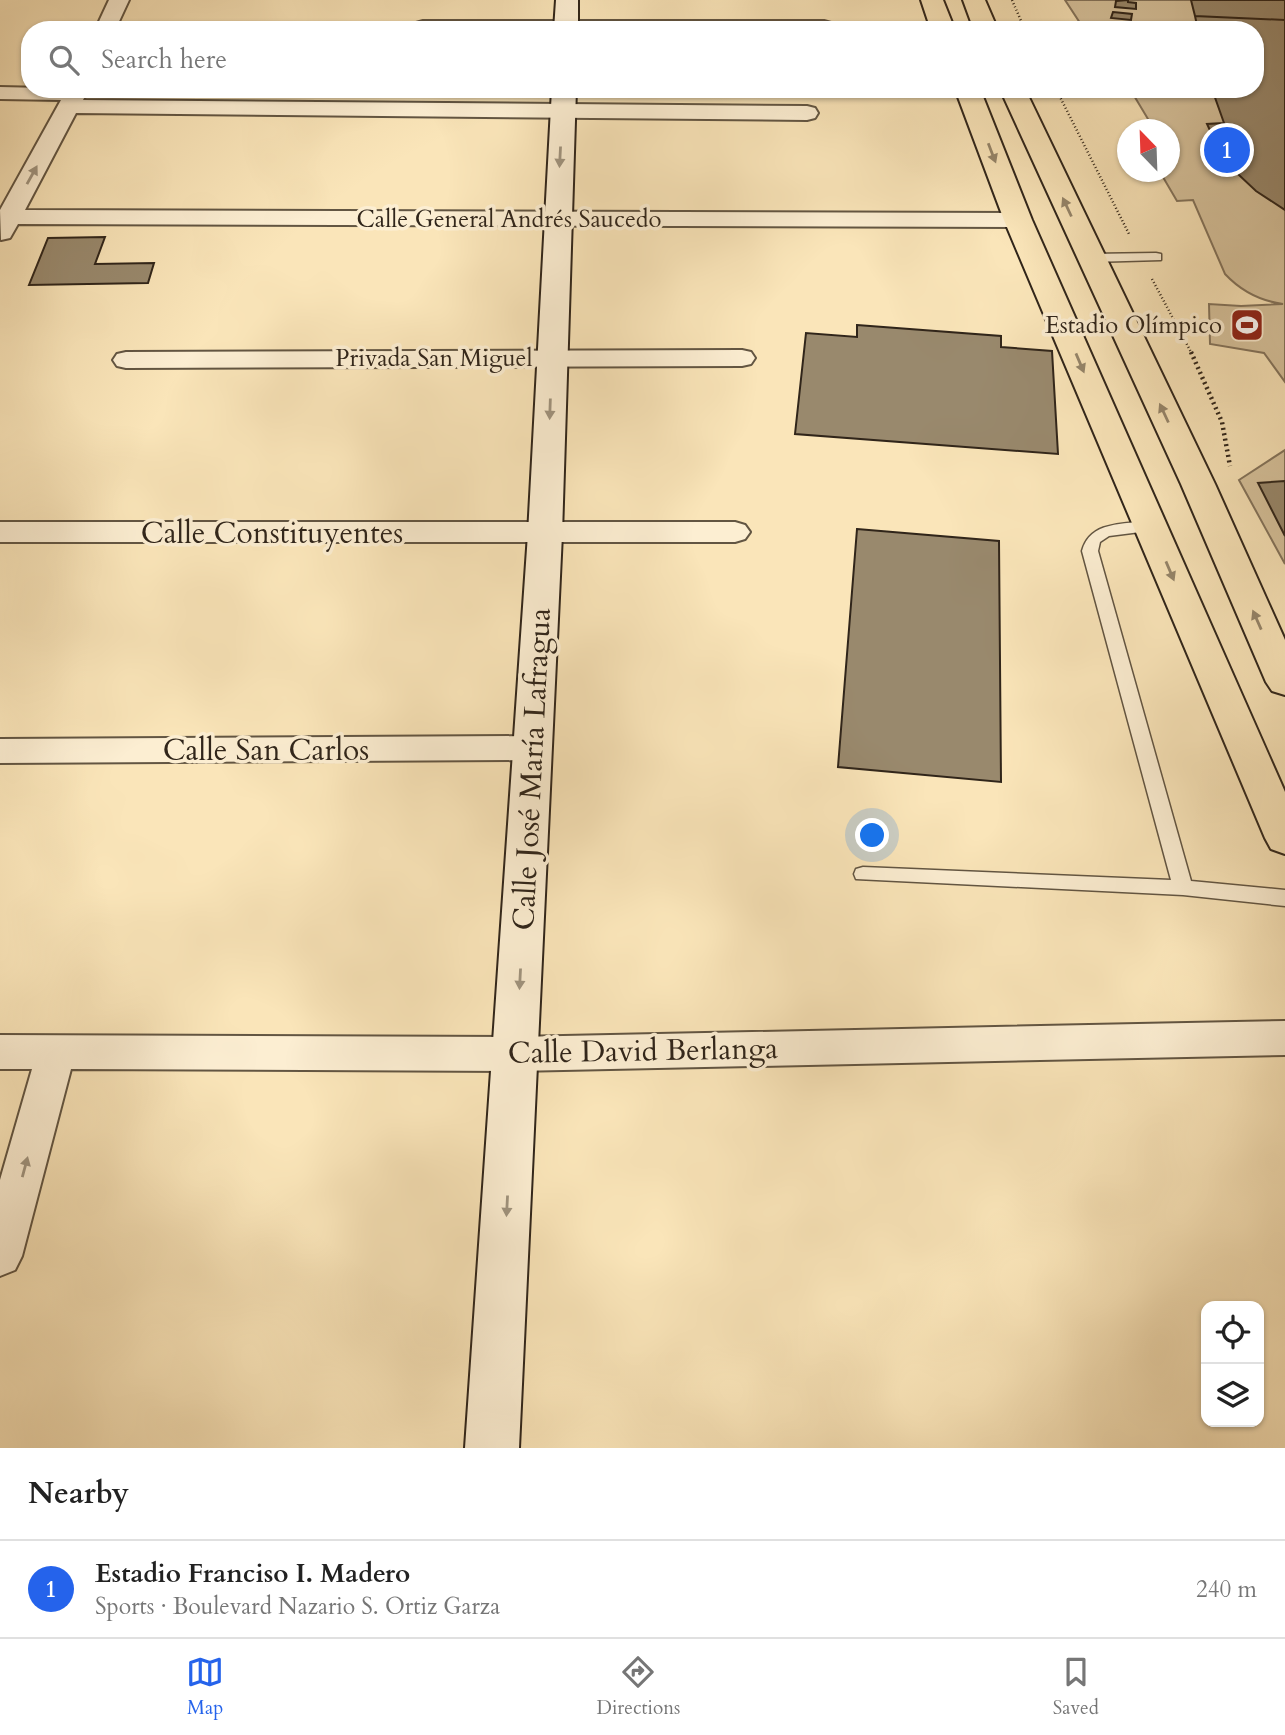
<!DOCTYPE html>
<html lang="en">
<head>
<meta charset="utf-8">
<style>
  body { margin:0; font-family:Cardo,serif; background:#f6f6f6; color:#222 }
  .controls { position:absolute; right:21px; bottom:21px; display:grid; overflow:hidden; border-radius:14px; box-shadow:0 2px 5px #0004 }
  .controls button { width:63px; height:63px; display:grid; place-items:center; padding:0; border:0; border-bottom:2px solid #e0e0e0; background:#fff; color:#222; font:35px sans-serif }
  .compass { position:absolute; left:1117px; top:119px; width:63px; height:63px; border-radius:50%; background:#fff; box-shadow:0 2px 5px #0004; rotate:337deg }
  .you { position:absolute; left:873px; top:836px; width:24px; height:24px; margin:-18px; border:5px solid #fff; border-radius:50%; background:#1a73e8; box-shadow:0 0 0 10px #1a73e833 }
  .badge { display:grid; place-items:center; width:46px; height:46px; border-radius:50%; background:#2563eb; color:#fff; font-size:23px; font-weight:700 }
  .pin { position:absolute; translate:-50% -50%; border:4px solid #fff; box-shadow:0 2px 7px #0006 }
  .list { margin:0; padding:0; list-style:none }
  h2 { display:flex; justify-content:space-between; align-items:center; height:91px; margin:0; padding:0 28px; font-size:30px }
  h2 small { font-size:23px; font-weight:400; color:#767676 }
  .list li { display:grid; grid-template-columns:46px 1fr auto; gap:21px; align-items:center; box-sizing:border-box; height:98px; padding:0 28px; border-top:2px solid #e0e0e0 }
  .list b { display:block; font-size:26px; white-space:nowrap }
  .list p { margin:0; font-size:23px; white-space:nowrap; color:#767676 }
  .list em { font-size:23px; font-style:normal; color:#767676 }
  .icon { flex:none; width:38px; height:38px; fill:none; stroke:currentColor; stroke-width:2; stroke-linecap:round; stroke-linejoin:round }
  .map { position:relative; flex:none; width:1285px; height:1448px; overflow:hidden }
  .search { position:absolute; background:#fff; box-shadow:0 2px 5px #0004; left:21px; right:21px; top:21px; height:77px; display:flex; align-items:center; gap:18px; box-sizing:border-box; padding:0 24px; border-radius:28px; color:#767676; font-size:26px }
  .sheet { height:189px; background:#fff }
  nav { display:flex; justify-content:space-around; align-items:center; box-sizing:border-box; height:98px; border-top:2px solid #e0e0e0; background:#fff; font-size:19px; color:#767676 }
  nav a { display:grid; justify-items:center; gap:4px }
  nav .on { color:#2563eb }
  .map>svg:first-child { display:block }
  .green { fill:#d8c49e; stroke:#84745c; stroke-width:2 }
  .building { fill:#99896d; stroke:#30251a; stroke-width:2 }
  .lines { fill:none; stroke-linecap:round; stroke-linejoin:round }
  .lane-casing { stroke:#625542; stroke-width:3 }
  .street-casing { stroke:#625542; stroke-width:4 }
  .secondary-casing { stroke:#30251a; stroke-width:4 }
  .primary-casing { stroke:#30251a; stroke-width:4 }
  .path-far1 { stroke:#30251a; stroke-width:2.5; stroke-dasharray:1 2.5; stroke-linecap:butt }
  .path { stroke:#30251a; stroke-width:4.5; stroke-dasharray:2 3.5; stroke-linecap:butt }
  .lane { fill:#fceed2; fill-rule:evenodd }
  .street { fill:#fceed2; fill-rule:evenodd }
  .secondary { fill:#fceed2; fill-rule:evenodd }
  .primary { fill:#fae5b9; fill-rule:evenodd }
  .oneway { fill:#95856a }
  .oneway2 { fill:#a0947f }
  .labels { text-anchor:middle; dominant-baseline:central; stroke-width:7; stroke-linejoin:round; paint-order:stroke }
  .far-street-label { font-size:24px; fill:#30251a; stroke:#fceed2 }
  .far-poi-label { font-size:24px; fill:#30251a; stroke:#fceed2; text-anchor:end }
  .street-label { font-size:30px; fill:#30251a; stroke:#fceed2 }
</style>
</head>
<body>
<div class="map">
<svg width="1285" height="1448" viewBox="0 0 1285 1448">
  <rect width="100%" height="100%" fill="#fae5b9"/>
  <filter id="stains"><feTurbulence type="fractalNoise" baseFrequency=".00286" numOctaves="4"/><feColorMatrix values="0 0 0 0 .2 0 0 0 0 .09 0 0 0 0 .02 0 0 0 .5 -.17"/></filter>
  <radialGradient id="worn" r=".72"><stop offset=".6" stop-color="#630" stop-opacity="0"/><stop offset="1" stop-color="#630" stop-opacity=".3"/></radialGradient>
  <path class="green" d="M1065,0H1285V382L1264,353L1210,344L1209,304L1241,306L1283,304C1261,301 1241,291 1225,274L1193,200L1177,201L1160,172H1170V130L1143,129H1154L1130,89H1255V30L1084,29Z
    M1285,450V564L1239,480Z"/>
  <path class="building" d="M1128,0V2L1136,3V9L1115,7L1116,1Z
    M1191,0H1285V20L1195,16Z
    M1113,12L1132,14L1131,20L1111,18Z
    M1195,16L1285,20V210L1256,191L1224,161L1207,124L1224,123L1212,89H1255V30H1198Z
    M105,237L95,264L154,263L148,283L29,285L48,238Z
    M857,325L1001,336V347L1052,351L1058,454L795,434L806,333L857,337Z
    M1285,481V536L1258,483Z
    M857,529L999,541L1001,782L838,767Z"/>
  <g class="lines">
    <defs>
      <path id="lane" d="M1156,253L1161,254V260L1091,262L1085,258L1091,254Z
        M1150,521L1158,526L1156,530L1109,536L1100,542L1098,551L1191,881L1285,890V906L1183,895L856,879L854,874L856,869L863,867L1171,880L1082,551C1090,521 1124,524 1150,521Z"/>
      <path id="street" d="M109,0H129L115,30H95Z
        M423,21H824L831,23L834,27L832,30H415L413,27L416,23Z
        M0,87L89,89L83,100L807,106L815,108L818,113L815,118L807,120L76,113L25,210L1018,213L1026,215L1030,220L1026,225L1018,227L18,224L10,238L1,240L0,210L61,100L0,99Z
        M742,350L751,352L755,358L751,364L742,366L126,368L117,366L113,360L117,354L126,352Z
        M0,522H735L745,525L750,532L745,539L735,542H0Z
        M532,736L544,739L549,748L544,757L532,760L0,763V739Z
        M1285,1021V1055L516,1071L71,1069L22,1256L15,1270L0,1276V1180L32,1069H0V1035L516,1037Z"/>
      <path id="secondary" d="M556,0H578V30H554Z
        M552,89H576L562,534L519,1448H465L528,534Z"/>
      <path id="primary" d="M921,0H943L955,30H931Z
        M963,0H985L998,30H974Z
        M955,89H980L1032,220L1285,792V854L1271,849L1265,838L1004,220Z
        M1000,89H1025L1215,484L1285,640V695L1272,691L1266,682L1181,484Z"/>
    </defs>
    <use href="#lane" class="lane-casing"/>
    <use href="#street" class="street-casing"/>
    <use href="#secondary" class="secondary-casing"/>
    <use href="#primary" class="primary-casing"/>
    <path class="path-far1" d="M1012,0L1025,30
      M1056,89L1129,234
      M1152,279L1192,354"/>
    <path class="path" d="M1191,352L1222,422L1230,466"/>
    <use href="#lane" class="lane"/>
    <use href="#street" class="street"/>
    <use href="#secondary" class="secondary"/>
    <use href="#primary" class="primary"/>
  </g>
  <defs><path id="oneway-solid" d="M-6-.8H1V-3.2L6.5 0L1 3.2V.8H-6Z" transform="scale(1.75)"/></defs>
  <g class="oneway">
    <use href="#oneway-solid" transform="translate(992 153) rotate(69)"/>
    <use href="#oneway-solid" transform="translate(1067 207) rotate(-115)"/>
    <use href="#oneway-solid" transform="translate(1080 363) rotate(67)"/>
    <use href="#oneway-solid" transform="translate(1164 413) rotate(-115)"/>
    <use href="#oneway-solid" transform="translate(1170 571) rotate(67)"/>
    <use href="#oneway-solid" transform="translate(1257 620) rotate(-114)"/>
  </g>
  <g class="oneway2">
    <use href="#oneway-solid" transform="translate(560 157) rotate(93)"/>
    <use href="#oneway-solid" transform="translate(32 175) rotate(-61)"/>
    <use href="#oneway-solid" transform="translate(550 409) rotate(92)"/>
    <use href="#oneway-solid" transform="translate(520 979) rotate(93)"/>
    <use href="#oneway-solid" transform="translate(25 1167) rotate(-75)"/>
    <use href="#oneway-solid" transform="translate(507 1206) rotate(93)"/>
  </g>
  <defs>
    <symbol id="stadium-square" viewBox="-11 -11 22 22"><rect x="-9" y="-9" width="18" height="18" rx="4" fill="#8f2418" stroke="#fceed2"/><path d="M0-5a6.5 5 0 1 0 0 10a6.5 5 0 1 0 0-10ZM-3.5-1.8h7v3.6h-7Z" fill="#fff"/></symbol>
  </defs>
  <g fill-rule="evenodd">
    <use href="#stadium-square" x="1228" y="306" width="38" height="38"/>
  </g>
  <g class="labels">
    <g class="far-street-label">
      <text x="509" y="219">Calle General Andrés Saucedo</text>
      <text x="434" y="358">Privada San Miguel</text>
    </g>
    <g class="far-poi-label">
      <text x="1222" y="325">Estadio Olímpico</text>
    </g>
    <g class="street-label">
      <text x="272" y="533">Calle Constituyentes</text>
      <text x="266" y="750">Calle San Carlos</text>
      <text transform="translate(532 769) rotate(-87)">Calle José María Lafragua</text>
      <text transform="translate(643 1051) rotate(-1)">Calle David Berlanga</text>
    </g>
  </g>
  <rect width="100%" height="100%" filter="url(#stains)"/>
  <rect width="100%" height="100%" fill="url(#worn)"/>
</svg>
<div class="controls">
<button><svg class="icon" aria-label="locate" viewBox="0 0 24 24"><circle cx="12" cy="12" r="6"/><path d="M12 2v4M12 18v4M2 12h4M18 12h4"/></svg></button>
<button><svg class="icon" aria-label="layers" viewBox="0 0 24 24"><path d="M12 4l9 5-9 5-9-5zM3 14l9 5 9-5"/></svg></button>
</div>
<svg class="compass" viewBox="-18 -18 36 36"><path d="M0-13l5 13h-10z" fill="#e53935"/><path d="M0 13l5-13h-10z" fill="#767676"/></svg>
<div class="you"></div>
<div class="pin badge" style="left:1227px;top:150px">1</div>
<div class="search"><svg class="icon" aria-label="search" viewBox="0 0 24 24"><circle cx="10" cy="10" r="6"/><path d="M15 15l6 6"/></svg>Search here</div>
</div>
<section class="sheet">
<h2>Nearby<small></small></h2>
<ul class="list">
<li><span class="badge">1</span><div><b>Estadio Franciso I. Madero</b><p>Sports · Boulevard Nazario S. Ortiz Garza</p></div><em>240 m</em></li>
</ul>
</section>
<nav>
<a class="on"><svg class="icon" aria-label="map" viewBox="0 0 24 24"><path d="M3 6l6-2 6 2 6-2v14l-6 2-6-2-6 2zM9 4v14M15 6v14"/></svg>Map</a>
<a><svg class="icon" aria-label="directions" viewBox="0 0 24 24"><path d="M12 3l9 9-9 9-9-9zM9 14v-3h6M13 9l2 2-2 2"/></svg>Directions</a>
<a><svg class="icon" aria-label="saved" viewBox="0 0 24 24"><path d="M7 4h10v16l-5-4-5 4z"/></svg>Saved</a>
</nav>
</body>
</html>
